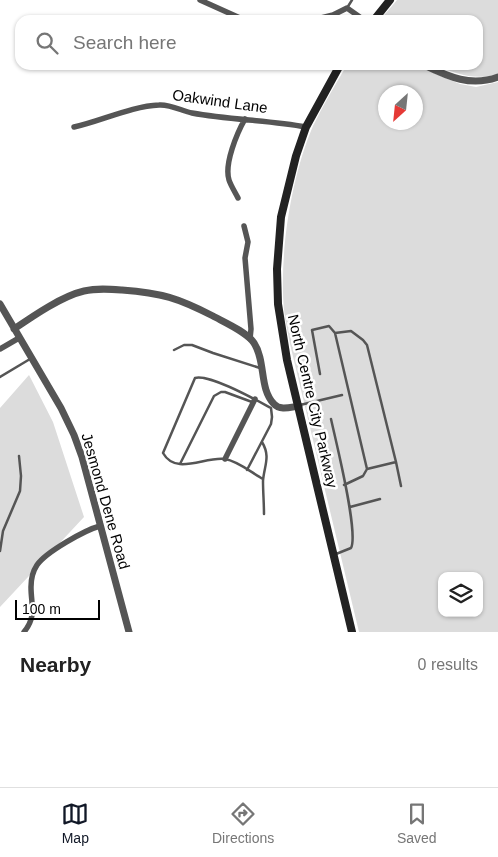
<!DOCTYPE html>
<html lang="en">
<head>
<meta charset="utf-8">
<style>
  body { margin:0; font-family:Arial,sans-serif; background:#f6f6f6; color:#222 }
  .controls { position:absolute; right:15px; bottom:15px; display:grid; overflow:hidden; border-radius:10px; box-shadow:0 1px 4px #0004 }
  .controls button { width:45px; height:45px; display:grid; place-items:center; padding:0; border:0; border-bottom:1px solid #e0e0e0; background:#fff; color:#222; font:25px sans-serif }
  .compass { position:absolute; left:378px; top:85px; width:45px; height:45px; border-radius:50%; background:#fff; box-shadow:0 1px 4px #0004; rotate:207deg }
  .scale { position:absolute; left:15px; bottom:12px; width:85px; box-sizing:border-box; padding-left:5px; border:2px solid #000; border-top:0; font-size:14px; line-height:18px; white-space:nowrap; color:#000; -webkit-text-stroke:4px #fff; paint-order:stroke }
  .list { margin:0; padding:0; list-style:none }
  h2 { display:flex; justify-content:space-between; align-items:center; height:65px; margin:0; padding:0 20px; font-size:21px }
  h2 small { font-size:16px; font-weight:400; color:#767676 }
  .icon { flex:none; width:28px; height:28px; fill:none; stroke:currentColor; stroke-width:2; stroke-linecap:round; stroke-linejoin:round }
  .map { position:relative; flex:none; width:498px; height:632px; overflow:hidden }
  .search { position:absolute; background:#fff; box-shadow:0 1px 4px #0004; left:15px; right:15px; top:15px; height:55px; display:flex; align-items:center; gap:12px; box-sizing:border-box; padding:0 18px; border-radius:15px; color:#767676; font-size:19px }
  .sheet { height:155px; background:#fff }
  nav { display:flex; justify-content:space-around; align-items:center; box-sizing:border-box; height:70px; border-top:1px solid #e0e0e0; background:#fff; font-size:14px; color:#767676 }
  nav a { display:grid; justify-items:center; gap:2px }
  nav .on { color:#111827 }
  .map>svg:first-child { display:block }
  .green { fill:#dcdcdc; fill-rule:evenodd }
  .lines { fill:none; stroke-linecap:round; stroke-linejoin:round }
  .service { stroke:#555; stroke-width:2.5 }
  .minor { stroke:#555; stroke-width:5.5 }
  .tertiary { stroke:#555; stroke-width:7 }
  .secondary { stroke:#222; stroke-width:8 }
  .labels { text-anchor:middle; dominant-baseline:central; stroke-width:5; stroke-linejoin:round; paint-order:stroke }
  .street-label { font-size:15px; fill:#000; stroke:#fff }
</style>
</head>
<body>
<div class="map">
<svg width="498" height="632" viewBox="0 0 498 632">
  <rect width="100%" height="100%" fill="#fff"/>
  <path class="green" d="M397,0H498V74C476,81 456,74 435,65H478V20H380Z
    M347,65H414L460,84L476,87L498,82V632H359L290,344C288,333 285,321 284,310C279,254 291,177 313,126C323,105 335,85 347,65ZM386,92H416V122H386ZM442,576H479V613H442Z
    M29,375L53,422L84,517L0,607V408Z"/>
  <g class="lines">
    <path class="service" d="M347,8L352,0
      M174,350L184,345H192L213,353L260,368
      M320,374L312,330L329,326L335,333
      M0,377L30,359
      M300,405L342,395
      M331,419C336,442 359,533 351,548L336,554
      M262,442C271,457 264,466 263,481C263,492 264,503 264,514
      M180,464L214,396L221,392H225L252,402
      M367,469L335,333L351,331L363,340L367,345L396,462
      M247,470L271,424L272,417L271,408C256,400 210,374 195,378L163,453C176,476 205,456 225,459C238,461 252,473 263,479
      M344,485L363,476L367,469L396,462L401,486
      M350,507L380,499
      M0,551L3,531L20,491L21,476L19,456"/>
    <path class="minor" d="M200,0L240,18L317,19L333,15L347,8L364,20
      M74,127C101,121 132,106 159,105C170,104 182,111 192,113C230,120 268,120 306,127
      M238,198C235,192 231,186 229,180C224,164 237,133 245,119
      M244,226L248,242L245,258L251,329L250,339
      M0,349L19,338
      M225,459L255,399
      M24,632C37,616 31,605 31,587C31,579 33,571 37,565C46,552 85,530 100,526"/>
    <path class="tertiary" d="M424,65C449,77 471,87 498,77
      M0,304L61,408L74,435L82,457L129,632
      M14,329C33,316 62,296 84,291C97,288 109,289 122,290C162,293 178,298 213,316C224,322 247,332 254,343C266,361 259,389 274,404C280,411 291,407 299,406"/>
    <path class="secondary" d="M374,20L390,0
      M340,65L306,127L296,156L281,217L277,269L278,304L287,360L352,632"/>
  </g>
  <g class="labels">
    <g class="street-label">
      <text transform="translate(220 101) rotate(8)">Oakwind Lane</text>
      <text transform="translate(313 401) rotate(77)">North Centre City Parkway</text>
      <text transform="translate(106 501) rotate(74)">Jesmond Dene Road</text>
    </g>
  </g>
</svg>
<div class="controls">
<button><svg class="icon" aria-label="layers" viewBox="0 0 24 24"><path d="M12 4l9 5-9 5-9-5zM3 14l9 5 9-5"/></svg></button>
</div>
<svg class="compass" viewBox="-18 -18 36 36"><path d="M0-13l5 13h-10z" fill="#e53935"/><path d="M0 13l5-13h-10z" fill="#767676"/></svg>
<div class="scale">100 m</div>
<div class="search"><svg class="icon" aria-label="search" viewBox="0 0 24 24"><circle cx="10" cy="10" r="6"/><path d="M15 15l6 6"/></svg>Search here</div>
</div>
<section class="sheet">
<h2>Nearby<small>0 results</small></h2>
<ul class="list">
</ul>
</section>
<nav>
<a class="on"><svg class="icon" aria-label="map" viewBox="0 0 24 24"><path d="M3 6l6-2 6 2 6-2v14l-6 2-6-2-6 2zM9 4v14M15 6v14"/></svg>Map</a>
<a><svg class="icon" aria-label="directions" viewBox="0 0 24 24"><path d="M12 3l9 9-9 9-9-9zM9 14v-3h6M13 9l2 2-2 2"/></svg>Directions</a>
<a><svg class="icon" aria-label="saved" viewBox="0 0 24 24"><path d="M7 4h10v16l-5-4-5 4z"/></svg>Saved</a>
</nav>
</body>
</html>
